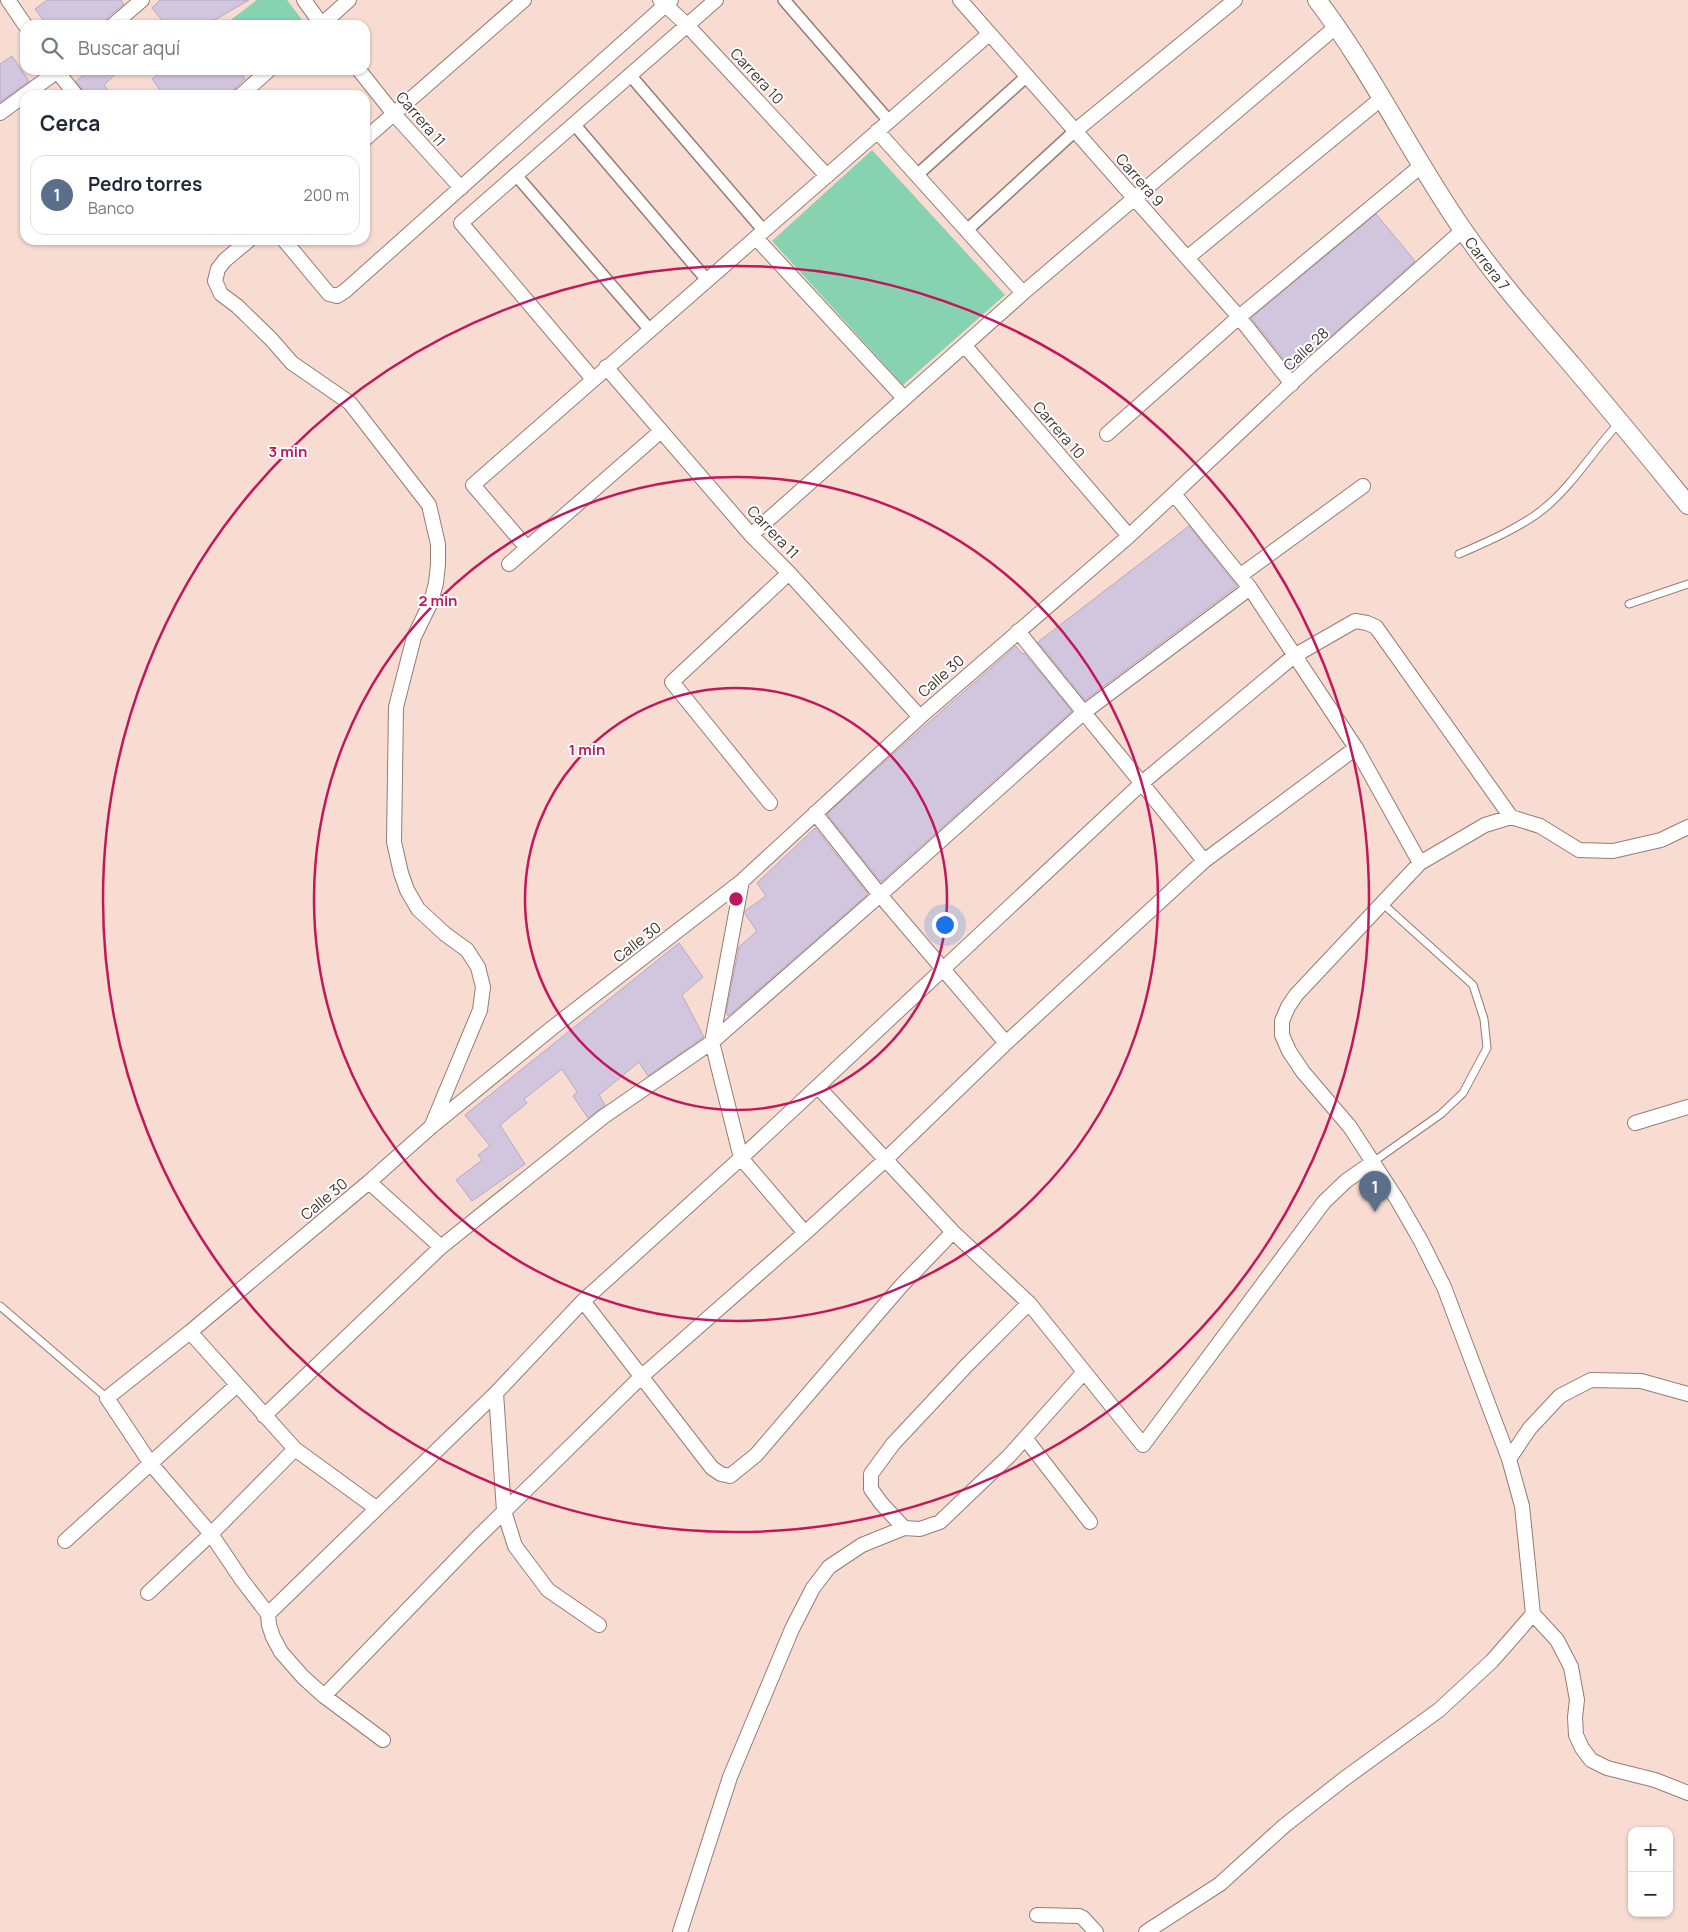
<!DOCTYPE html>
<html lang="es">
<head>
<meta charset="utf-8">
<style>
  body { margin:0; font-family:Manrope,sans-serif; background:#f2f2f3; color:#1f2937 }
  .controls { position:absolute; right:15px; bottom:15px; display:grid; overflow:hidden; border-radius:10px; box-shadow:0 1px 4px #0004 }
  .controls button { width:45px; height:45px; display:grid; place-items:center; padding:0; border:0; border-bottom:1px solid #e0e1e3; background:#fff; color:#1f2937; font:25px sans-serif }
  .you { position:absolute; left:944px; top:924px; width:18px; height:18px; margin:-12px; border:4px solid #fff; border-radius:50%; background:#1a73e8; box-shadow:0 0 0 8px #1a73e833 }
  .badge { display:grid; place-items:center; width:32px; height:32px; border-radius:50%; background:#7c3aed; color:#fff; font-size:16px; font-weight:700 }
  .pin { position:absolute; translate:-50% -41px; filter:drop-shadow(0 1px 2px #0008) }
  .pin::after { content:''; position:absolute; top:26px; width:18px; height:15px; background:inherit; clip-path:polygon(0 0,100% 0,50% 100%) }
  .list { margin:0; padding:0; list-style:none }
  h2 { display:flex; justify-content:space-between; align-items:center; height:65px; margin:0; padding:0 20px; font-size:21px }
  h2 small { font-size:16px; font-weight:400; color:#747a83 }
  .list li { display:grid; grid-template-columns:32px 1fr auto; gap:15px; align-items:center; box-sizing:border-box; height:80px; margin:0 10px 10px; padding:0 10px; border:1px solid #e0e1e3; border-radius:15px }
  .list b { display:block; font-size:19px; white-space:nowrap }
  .list p { margin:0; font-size:16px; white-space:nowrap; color:#747a83 }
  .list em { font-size:16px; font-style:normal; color:#747a83 }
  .icon { flex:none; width:28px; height:28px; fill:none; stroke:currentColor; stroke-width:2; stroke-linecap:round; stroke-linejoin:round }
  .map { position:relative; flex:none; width:1688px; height:1932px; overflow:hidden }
  .search { position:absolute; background:#fff; box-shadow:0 1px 4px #0004; left:20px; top:20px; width:350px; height:55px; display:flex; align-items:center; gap:12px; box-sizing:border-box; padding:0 18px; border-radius:15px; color:#747a83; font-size:19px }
  .panel { position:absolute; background:#fff; box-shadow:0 1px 4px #0004; left:20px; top:90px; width:350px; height:155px; border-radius:15px }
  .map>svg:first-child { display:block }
  .green { fill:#87d3b1 }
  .building { fill:#d1c6de; stroke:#b5aac2 }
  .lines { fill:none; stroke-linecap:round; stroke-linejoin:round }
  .service-casing { stroke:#967c73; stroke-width:9 }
  .pedestrian-casing { stroke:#967c73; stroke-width:14 }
  .minor-casing { stroke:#967c73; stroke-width:16 }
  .tertiary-casing { stroke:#967c73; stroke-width:20 }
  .service { stroke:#fff; stroke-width:7 }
  .pedestrian { stroke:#fff; stroke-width:11 }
  .minor { stroke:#fff; stroke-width:14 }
  .tertiary { stroke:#fff; stroke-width:18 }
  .ring { fill:none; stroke:#c2185b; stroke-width:2.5 }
  .labels { text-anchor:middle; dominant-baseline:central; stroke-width:4; stroke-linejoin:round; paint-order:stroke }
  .street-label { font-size:15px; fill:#3f3430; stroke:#fff }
  .centre { fill:#c2185b; stroke:#fff; stroke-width:2.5 }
  .ring-label { font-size:15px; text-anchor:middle; font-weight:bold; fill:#c2185b; stroke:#fff; stroke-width:4; stroke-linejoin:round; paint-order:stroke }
</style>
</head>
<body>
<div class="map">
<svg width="1688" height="1932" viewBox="0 0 1688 1932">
  <rect width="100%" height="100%" fill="#f8dbd1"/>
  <path class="green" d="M257,0H287L306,25H224Z
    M872,150L1005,295L903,385L772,241Z"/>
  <path class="building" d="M47,0H121L124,4L107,18L104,25H47L35,9Z
    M160,0H249L206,25H166L152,8Z
    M12,56L29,81L0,102V64Z
    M90,70H120L104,85L112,95H86L76,81Z
    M164,70H239L245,79L235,88L232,95H164L152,79Z
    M1376,214L1415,261L1293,370L1251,318Z
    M1189,526L1237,586L1085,700L1038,642Z
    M1016,646L1022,654L1024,653L1072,711L881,882L827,814L893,754Z
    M815,828L868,894L728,1016L726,1013L739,947L757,931L745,914V911L766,896L757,883Z
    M679,943L703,977L682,995L704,1037L648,1076L639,1062L599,1095L605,1105L588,1118L573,1096L577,1092L562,1069L524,1099L527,1103L500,1125L525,1164L472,1201L456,1180L482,1160L478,1155L490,1146L465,1115Z"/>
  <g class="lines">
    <defs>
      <path id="service" d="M1459,554C1487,542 1524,526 1547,506C1575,482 1594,449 1620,422
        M1629,604L1688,584
        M1373,1162L1441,1114L1463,1093L1487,1048L1484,1019L1473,985L1382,903
        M0,1306L107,1398"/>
      <path id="pedestrian" d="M784,0L889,121
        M630,75L764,231
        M574,124L707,280
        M515,174L650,330
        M917,175L1027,76
        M967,230L1075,131"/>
      <path id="minor" d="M8,0L25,25
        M304,0L322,25
        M660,0L687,25L827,176
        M960,0L1239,317L1292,384
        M113,25L142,0
        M321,25L349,0
        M56,70L76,95
        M359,70L394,114L461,188
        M241,95L269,70
        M0,113L59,70
        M877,131L1023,293
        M1075,131L1235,0
        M365,139L524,0
        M756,238L904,398
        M249,240L225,260L218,269L215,281L221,294L237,306L271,339L292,363L350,403L429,505L438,544V564L436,583L431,602L414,637L396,707L394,842L401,873L407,890L418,909L445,934L467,950L478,967L483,987L480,1010L432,1125
        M284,240L329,294L337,296L345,291L671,0
        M1187,258L1382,98
        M965,346L1129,536
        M606,367L751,535L789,573L920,717
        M593,379L461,223L716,0
        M1107,434L1239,317L1421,166
        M1174,494L1250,588L1356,748L1420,863
        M751,535L1023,293L1337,26
        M527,548L473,485L989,34
        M509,564L661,431
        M1241,575L1363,486
        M1018,631C1079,708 1143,783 1204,861
        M770,803L672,682L789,573
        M815,813L880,895L1006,1043
        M1688,827L1661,840L1613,851L1579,850L1540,826L1511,817L1485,825L1420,863L1296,995L1288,1007L1282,1021V1035L1289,1051L1303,1072L1350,1127L1398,1201L1421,1241L1444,1287L1509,1459L1522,1506L1533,1614L1557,1640L1571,1667L1577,1700L1575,1717L1576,1735L1582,1748L1591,1760L1607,1768L1655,1780L1688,1793
        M742,881L712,1042L741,1158L805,1233
        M818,1087L953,1232L1029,1303L1143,1445L1324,1202L1346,1181L1373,1162
        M1635,1123L1688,1107
        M369,1182L441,1247
        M583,1301L712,1468L721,1474L730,1476L756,1455L901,1286L953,1232
        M190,1332L295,1449L376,1508
        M496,1393L504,1511L515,1546L548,1590L599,1625
        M264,1416L441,1247L603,1117L712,1042L880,895L1083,713L1250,588
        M1025,1438L1090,1522
        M1509,1459L1530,1428L1560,1396L1591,1380L1641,1381L1688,1394
        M904,1528L881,1503L871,1489V1474L893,1444L967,1365L1029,1303
        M65,1541L237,1385
        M148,1593L211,1534L295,1449
        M268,1614L496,1393L583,1301L741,1158L1143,782L1294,656L1355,621L1367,623L1376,627L1511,817
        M324,1696L475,1540L641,1377L805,1233L885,1160L1006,1043L1204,861L1356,748
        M383,1740L324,1696L303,1677L281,1652L273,1637L269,1625L268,1614L242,1580L211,1534L151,1464L107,1398L190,1332L369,1182L432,1126L552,1028L742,881L920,717L1129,536L1309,367L1463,230
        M1037,1915L1079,1916L1083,1918L1096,1932
        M680,1932L730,1777L792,1629L813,1588L829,1567L862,1545L904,1528L920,1529L940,1522L1009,1456L1084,1372
        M1146,1932L1220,1884L1284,1826L1344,1779L1439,1710L1492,1661L1533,1614"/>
      <g id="tertiary">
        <path id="s1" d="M1317,0C1372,72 1411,155 1463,230C1496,278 1534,321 1572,365C1611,411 1650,458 1688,505"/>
      </g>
    </defs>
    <use href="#service" class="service-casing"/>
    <use href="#pedestrian" class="pedestrian-casing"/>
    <use href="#minor" class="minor-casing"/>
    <use href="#tertiary" class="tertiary-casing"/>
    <use href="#service" class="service"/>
    <use href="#pedestrian" class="pedestrian"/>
    <use href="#minor" class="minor"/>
    <use href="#tertiary" class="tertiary"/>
  </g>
  <g class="ring">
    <circle cx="736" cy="899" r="211"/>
    <circle cx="736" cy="899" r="422"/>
    <circle cx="736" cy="899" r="633"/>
  </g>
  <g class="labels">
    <g class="street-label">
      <text transform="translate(757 76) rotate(47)">Carrera 10</text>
      <text transform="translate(421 119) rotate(49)">Carrera 11</text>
      <text transform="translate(1140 180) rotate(49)">Carrera 9</text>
      <text stroke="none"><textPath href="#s1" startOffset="314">Carrera 7</textPath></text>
      <text transform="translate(1306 349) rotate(-43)">Calle 28</text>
      <text transform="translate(1059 430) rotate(49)">Carrera 10</text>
      <text transform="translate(773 532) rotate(46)">Carrera 11</text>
      <text transform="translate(941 676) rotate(-41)">Calle 30</text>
      <text transform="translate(637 942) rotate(-38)">Calle 30</text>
      <text transform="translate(324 1199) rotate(-40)">Calle 30</text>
    </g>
  </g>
  <circle cx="736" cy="899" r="8" class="centre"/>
  <g class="ring-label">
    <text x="288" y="457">3 min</text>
    <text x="438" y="606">2 min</text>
    <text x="587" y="755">1 min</text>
  </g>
</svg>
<div class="controls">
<button>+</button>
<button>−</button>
</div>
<div class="you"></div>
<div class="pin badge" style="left:1375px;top:1212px;background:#5c6f8a">1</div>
<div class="search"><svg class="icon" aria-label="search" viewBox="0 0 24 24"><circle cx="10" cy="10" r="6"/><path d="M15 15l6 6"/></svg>Buscar aquí</div>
<section class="panel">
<h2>Cerca<small></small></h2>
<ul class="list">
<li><span class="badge" style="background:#5c6f8a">1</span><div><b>Pedro torres</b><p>Banco</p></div><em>200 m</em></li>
</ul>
</section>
</div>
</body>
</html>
